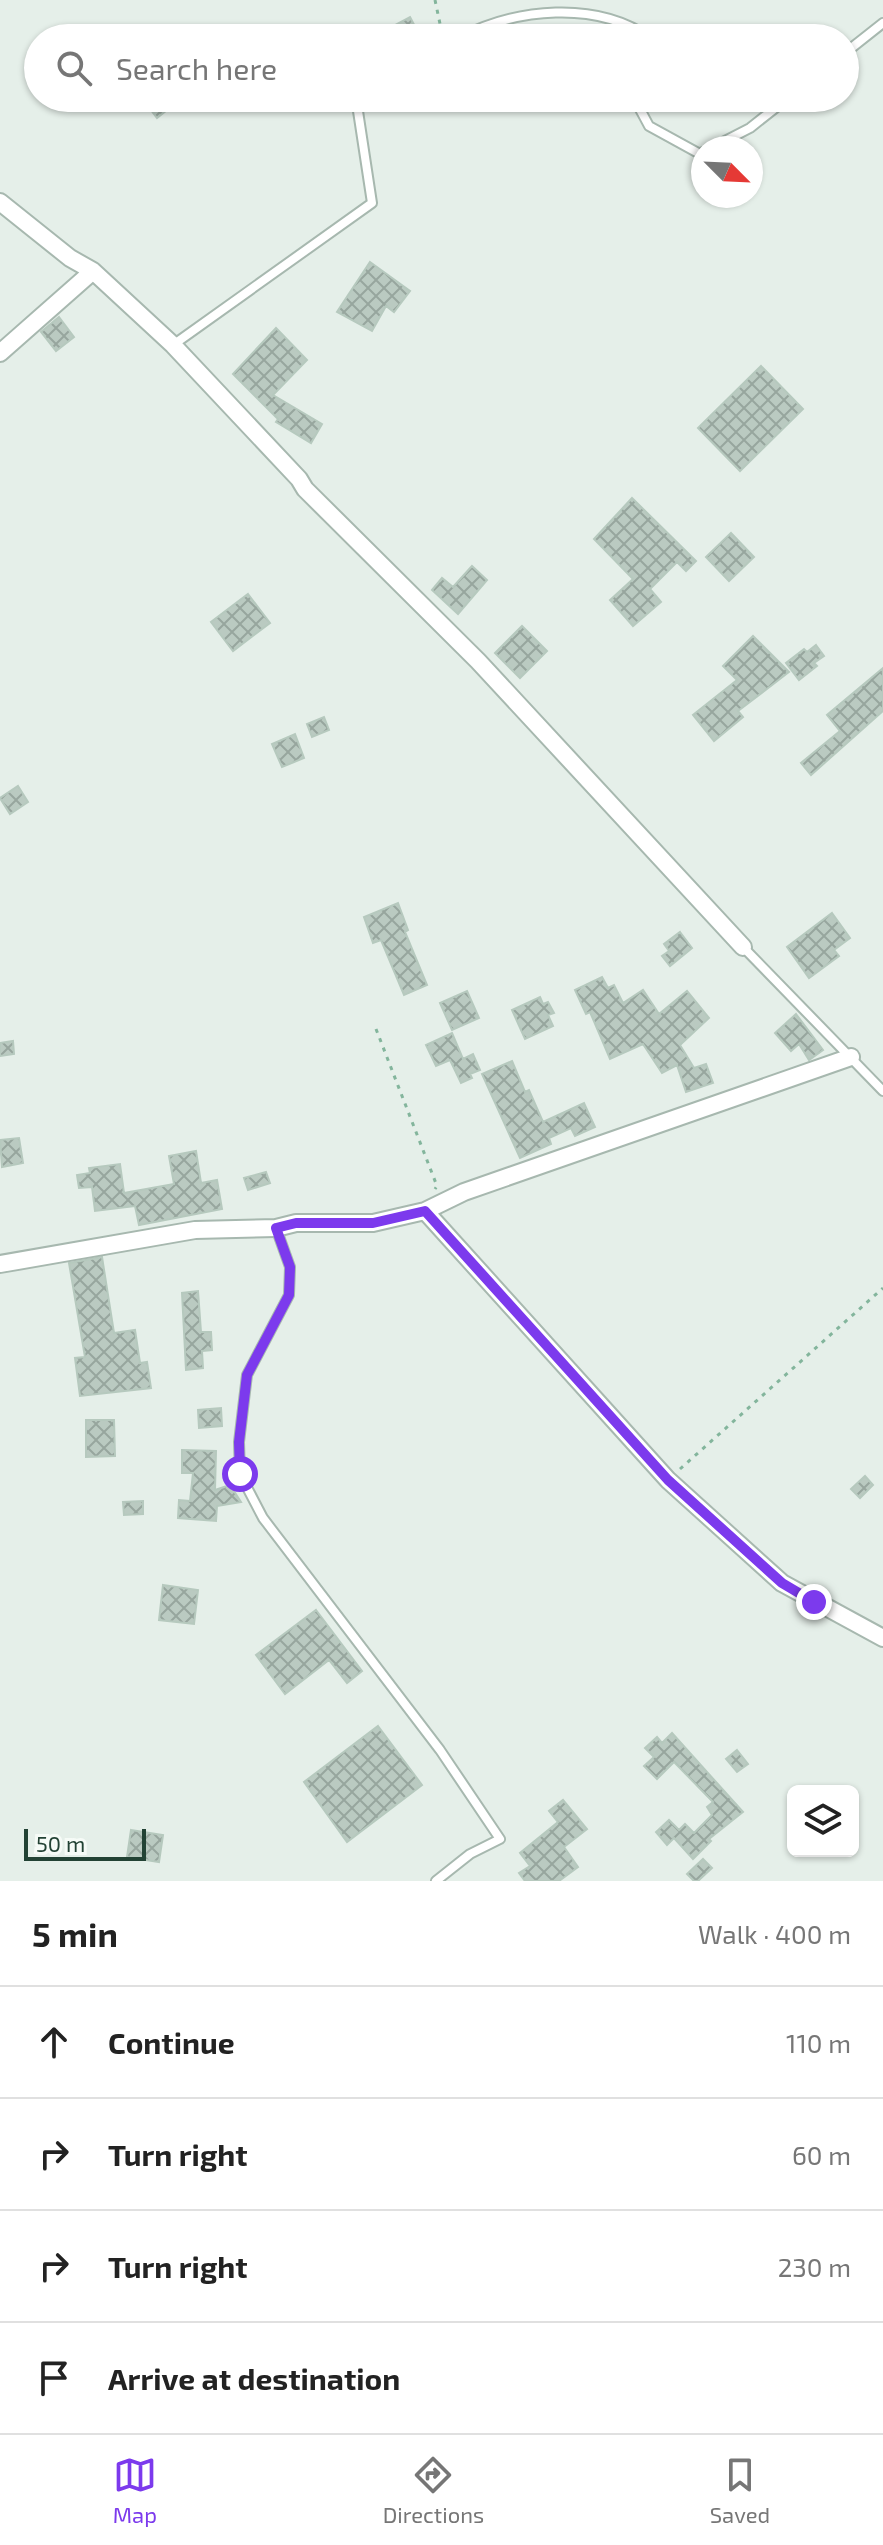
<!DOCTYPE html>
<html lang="en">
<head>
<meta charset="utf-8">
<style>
  body { margin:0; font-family:"Exo 2",sans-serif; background:#f6f6f6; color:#222 }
  .controls { position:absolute; right:24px; bottom:24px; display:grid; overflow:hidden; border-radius:12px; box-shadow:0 2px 6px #0004 }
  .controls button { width:72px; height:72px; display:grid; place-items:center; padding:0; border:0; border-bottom:2px solid #e0e0e0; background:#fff; color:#222; font:40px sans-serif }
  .compass { position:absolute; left:691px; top:136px; width:72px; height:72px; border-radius:50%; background:#fff; box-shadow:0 2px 6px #0004; rotate:114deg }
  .scale { position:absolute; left:24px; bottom:20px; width:122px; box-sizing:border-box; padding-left:8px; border:4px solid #224234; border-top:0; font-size:22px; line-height:28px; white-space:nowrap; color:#224234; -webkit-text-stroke:6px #f6fbf7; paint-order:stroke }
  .stop { position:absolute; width:24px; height:24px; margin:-18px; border:6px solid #7c3aed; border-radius:50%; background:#fff }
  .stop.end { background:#7c3aed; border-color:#fff; box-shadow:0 2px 8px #0008 }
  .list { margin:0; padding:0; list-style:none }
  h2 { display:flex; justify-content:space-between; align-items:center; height:104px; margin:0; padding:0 32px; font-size:34px }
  h2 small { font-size:26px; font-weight:400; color:#767676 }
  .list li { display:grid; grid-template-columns:52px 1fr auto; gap:24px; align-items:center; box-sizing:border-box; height:112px; padding:0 32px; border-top:2px solid #e0e0e0 }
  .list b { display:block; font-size:30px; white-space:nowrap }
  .list em { font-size:26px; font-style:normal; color:#767676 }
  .icon { flex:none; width:44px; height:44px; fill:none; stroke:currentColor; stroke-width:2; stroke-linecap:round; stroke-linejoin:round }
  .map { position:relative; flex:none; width:883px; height:1881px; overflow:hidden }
  .search { position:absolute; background:#fff; box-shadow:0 2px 6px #0004; left:24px; right:24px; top:24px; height:88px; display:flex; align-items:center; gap:20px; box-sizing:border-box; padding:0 28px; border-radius:44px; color:#767676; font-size:30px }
  .sheet { height:552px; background:#fff }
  nav { display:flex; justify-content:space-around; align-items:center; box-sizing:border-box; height:112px; border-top:2px solid #e0e0e0; background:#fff; font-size:22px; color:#767676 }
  nav a { display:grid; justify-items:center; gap:4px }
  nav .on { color:#7c3aed }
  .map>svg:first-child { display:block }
  .building { fill:url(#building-cross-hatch); stroke:#b6c9be; stroke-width:2 }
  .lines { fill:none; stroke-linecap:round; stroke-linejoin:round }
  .service-casing { stroke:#a7b8af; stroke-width:12 }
  .minor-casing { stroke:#a7b8af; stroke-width:20 }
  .path { stroke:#83b59c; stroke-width:3; stroke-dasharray:4 6; stroke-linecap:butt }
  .service { stroke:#fff; stroke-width:8 }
  .minor { stroke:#fff; stroke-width:16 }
  .route { stroke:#7c3aed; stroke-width:10 }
</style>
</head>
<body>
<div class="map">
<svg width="883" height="1881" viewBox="0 0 883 1881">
  <defs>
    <pattern id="building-cross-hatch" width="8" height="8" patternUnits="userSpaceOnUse" patternTransform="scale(2)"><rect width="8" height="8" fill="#bacac1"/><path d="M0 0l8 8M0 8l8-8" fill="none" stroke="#97a69e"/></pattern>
  </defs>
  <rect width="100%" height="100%" fill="#e5efe9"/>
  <path class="building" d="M410,17L421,38H371Z
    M142,98H182L157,118Z
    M370,262L410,291L394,312L386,306L372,331L337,312Z
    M59,317L74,337L56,351L41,332Z
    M276,328L307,360L273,395L322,424L311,443L276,422L278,419L233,374Z
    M761,366L803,409L740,471L698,428Z
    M632,498L696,561L686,571L677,562L650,589L661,602L633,626L610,600L633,579L594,539Z
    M731,533L754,557L729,581L706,557Z
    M472,566L487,580L458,614L432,590L442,578L453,587Z
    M248,594L270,623L233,651L211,622Z
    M522,626L547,651L520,678L495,653Z
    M753,636L789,672L738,711L743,717L714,741L693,715L737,680L723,666Z
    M816,645L824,656L814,663L817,666L799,680L786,663L804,649L807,652Z
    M883,668V711L811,775L801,763L840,731L827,715Z
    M324,717L329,730L312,737L307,724Z
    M295,734L304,758L282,767L272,744Z
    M18,786L28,802L10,814L0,798Z
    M398,903L408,930L405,932L427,985L404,995L381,940L373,943L364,917Z
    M832,913L850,938L834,950L839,956L809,978L787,947Z
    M680,932L692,948L670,966L662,956L669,951L664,944Z
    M602,977L608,988L614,985L623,1003L643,990L659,1014L687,991L709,1018L680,1045L694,1068L706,1064L713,1083L686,1092L677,1065L662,1073L643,1044L610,1059L590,1012L586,1014L575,990Z
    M467,991L479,1018L452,1030L440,1003Z
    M540,997L543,1004L548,1002L554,1013L548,1015L553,1026L525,1039L512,1010Z
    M796,1014L823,1050L809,1060L799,1044L791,1051L775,1033Z
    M452,1033L463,1059L473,1054L480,1070L470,1074L472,1078L461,1083L450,1060L436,1066L426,1045Z
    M13,1041L14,1054L0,1056V1043Z
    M512,1061L525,1092L529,1090L543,1122L584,1103L595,1127L575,1136L571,1128L549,1138L551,1144L520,1158L482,1074Z
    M19,1138L23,1163L2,1167L0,1140Z
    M196,1151L201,1183L217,1180L222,1209L139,1225L135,1206L95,1211L92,1187L79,1188L77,1175L90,1173L89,1168L120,1164L124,1193L174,1184L169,1156Z
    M266,1172L270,1183L248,1190L244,1178Z
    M102,1257L114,1333L135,1330L140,1363L147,1362L151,1388L80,1396L75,1358L85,1357L69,1263Z
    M198,1291L201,1332H211L212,1350L202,1351L203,1368L186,1370L182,1293Z
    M221,1408L222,1426L199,1428L198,1410Z
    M86,1420H114L115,1456L86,1457Z
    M182,1450L216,1451L215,1490L230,1485L241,1502L217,1506L216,1521L178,1518L179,1500L190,1501L193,1473H182Z
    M865,1476L873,1485L860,1498L851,1489Z
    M143,1501V1514L124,1515L123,1502Z
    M163,1585L198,1590L194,1624L159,1620Z
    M316,1610L362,1671L347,1683L329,1660L285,1694L256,1655Z
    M378,1726L422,1785L347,1842L304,1782Z
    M672,1733L743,1812L709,1839L711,1841L693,1859L674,1838L667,1845L656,1832L669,1820L679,1830L685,1824L694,1833L712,1815L707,1807L713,1802L674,1762L657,1779L644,1766L654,1757L645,1748L657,1737L662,1743Z
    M737,1750L748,1764L737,1772L726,1759Z
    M563,1800L587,1829L564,1847L578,1867L559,1881H525L519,1873L530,1866L520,1853L558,1822L549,1811Z
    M131,1830L163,1835L159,1862L127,1857Z
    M703,1859L712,1868L698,1881H694L687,1874Z"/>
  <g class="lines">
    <defs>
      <path id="service" d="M459,38C516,8 596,0 650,38
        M845,53L883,23
        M634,98L649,126L700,154L703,152
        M711,148L750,128L788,98
        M173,345L372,203L356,98
        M743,947L883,1091
        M276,1228L290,1267L289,1295L247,1375L239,1442L240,1474L263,1518L440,1750L500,1839L470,1854L436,1881"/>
      <path id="minor" d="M0,202L70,258L93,271L173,345L299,479L305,489L478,661L743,947
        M0,353L93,271
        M425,1211L668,1480L782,1583L883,1638
        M0,1264L195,1230L276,1228L296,1223H373L425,1211L464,1192L851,1057"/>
    </defs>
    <use href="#service" class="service-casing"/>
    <use href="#minor" class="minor-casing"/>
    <path class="path" d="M435,0L443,38
      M376,1029L437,1186L435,1189
      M680,1469L883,1288"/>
    <use href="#service" class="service"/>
    <use href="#minor" class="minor"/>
  </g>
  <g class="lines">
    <path class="route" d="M240,1474L239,1442L247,1375L289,1295L290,1267L276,1228L296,1223H373L425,1211L668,1480L782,1583L814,1602"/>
  </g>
</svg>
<div class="controls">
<button><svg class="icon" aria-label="layers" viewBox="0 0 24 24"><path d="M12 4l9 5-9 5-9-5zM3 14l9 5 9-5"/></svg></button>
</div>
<svg class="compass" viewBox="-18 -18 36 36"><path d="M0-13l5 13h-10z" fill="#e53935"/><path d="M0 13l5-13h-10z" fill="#767676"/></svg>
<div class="scale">50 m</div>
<div class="stop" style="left:240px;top:1474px"></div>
<div class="stop end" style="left:814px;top:1602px"></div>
<div class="search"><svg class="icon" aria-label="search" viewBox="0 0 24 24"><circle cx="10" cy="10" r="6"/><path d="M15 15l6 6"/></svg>Search here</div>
</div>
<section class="sheet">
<h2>5 min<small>Walk · 400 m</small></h2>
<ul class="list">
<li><svg class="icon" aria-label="ahead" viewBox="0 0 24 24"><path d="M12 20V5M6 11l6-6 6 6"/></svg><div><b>Continue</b></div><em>110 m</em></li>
<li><svg class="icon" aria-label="right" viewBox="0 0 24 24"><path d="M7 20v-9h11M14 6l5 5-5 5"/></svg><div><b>Turn right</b></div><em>60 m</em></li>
<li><svg class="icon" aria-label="right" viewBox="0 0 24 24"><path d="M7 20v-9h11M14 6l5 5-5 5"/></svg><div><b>Turn right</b></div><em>230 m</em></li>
<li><svg class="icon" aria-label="arrive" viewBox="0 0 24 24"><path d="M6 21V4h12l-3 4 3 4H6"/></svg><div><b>Arrive at destination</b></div></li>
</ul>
</section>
<nav>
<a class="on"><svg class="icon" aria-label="map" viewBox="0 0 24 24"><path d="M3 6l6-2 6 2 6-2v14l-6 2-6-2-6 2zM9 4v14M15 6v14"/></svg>Map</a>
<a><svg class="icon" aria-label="directions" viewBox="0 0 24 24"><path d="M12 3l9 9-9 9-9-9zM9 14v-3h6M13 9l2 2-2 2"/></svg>Directions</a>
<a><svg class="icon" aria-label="saved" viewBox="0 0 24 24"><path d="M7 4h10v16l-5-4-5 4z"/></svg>Saved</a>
</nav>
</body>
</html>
